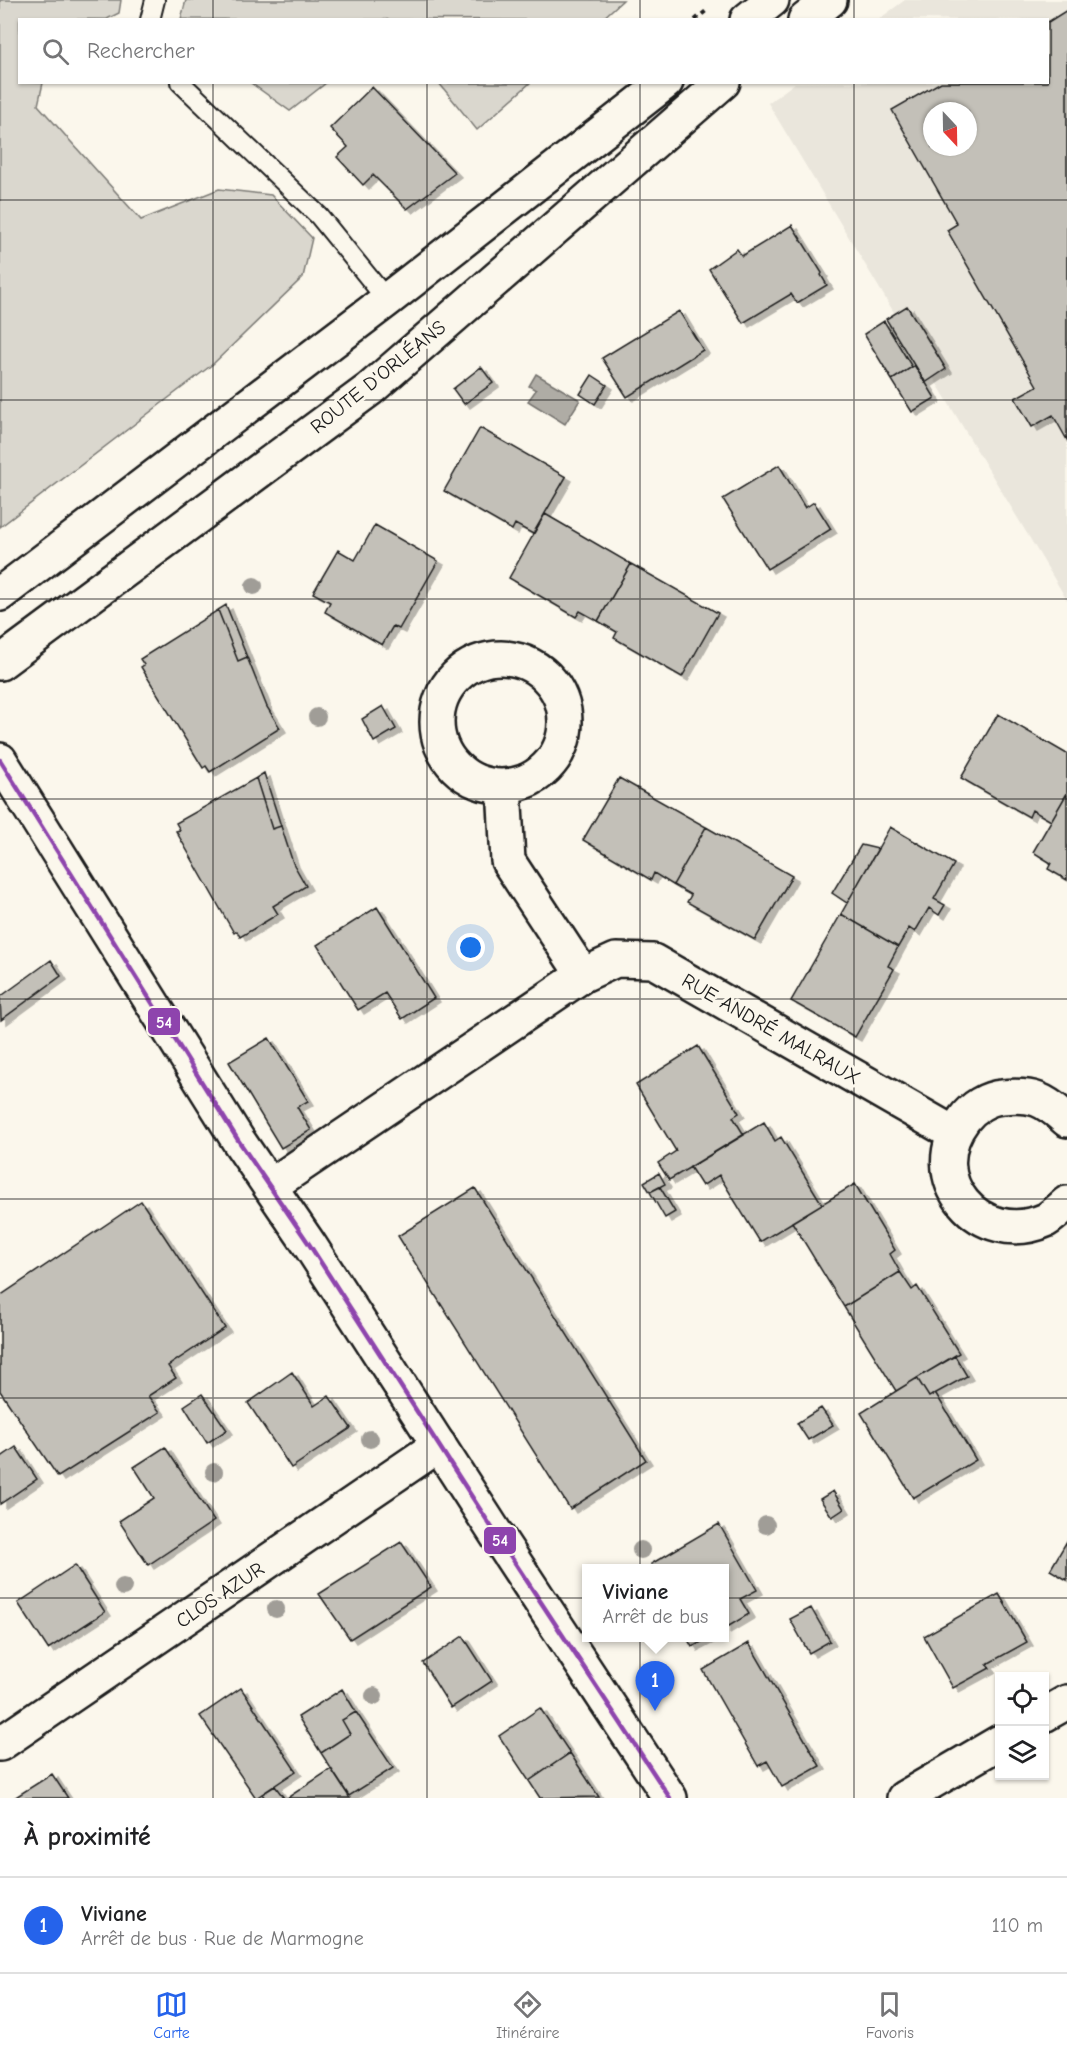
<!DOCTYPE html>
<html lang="fr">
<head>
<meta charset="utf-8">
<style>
  body { margin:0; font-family:"Comic Neue",sans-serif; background:#f6f6f6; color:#202124 }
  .controls { position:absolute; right:18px; bottom:18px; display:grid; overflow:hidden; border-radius:0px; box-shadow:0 2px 4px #0004 }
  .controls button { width:54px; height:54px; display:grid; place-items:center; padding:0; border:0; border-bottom:2px solid #e0e0e0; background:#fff; color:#202124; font:30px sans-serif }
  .compass { position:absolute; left:923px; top:102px; width:54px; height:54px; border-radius:50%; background:#fff; box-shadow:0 2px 4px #0004; rotate:158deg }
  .you { position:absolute; left:471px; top:948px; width:21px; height:21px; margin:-15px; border:4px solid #fff; border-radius:50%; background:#1a73e8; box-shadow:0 0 0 9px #1a73e833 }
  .badge { display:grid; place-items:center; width:39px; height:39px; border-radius:50%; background:#2563eb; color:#fff; font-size:20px; font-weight:700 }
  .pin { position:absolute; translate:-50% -50px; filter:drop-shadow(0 2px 3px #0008) }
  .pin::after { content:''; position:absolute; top:32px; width:21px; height:18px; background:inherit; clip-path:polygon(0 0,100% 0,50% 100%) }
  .popup { position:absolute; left:582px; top:1564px; width:147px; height:78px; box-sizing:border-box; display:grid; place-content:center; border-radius:0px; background:#fff; filter:drop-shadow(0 2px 4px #0005); font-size:20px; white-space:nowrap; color:#757577 }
  .popup b { font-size:22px; color:#202124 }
  .popup::after { content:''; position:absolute; left:50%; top:100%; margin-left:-12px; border:12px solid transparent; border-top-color:#fff }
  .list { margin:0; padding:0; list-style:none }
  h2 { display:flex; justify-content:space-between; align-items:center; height:78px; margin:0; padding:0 24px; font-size:26px }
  h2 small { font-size:20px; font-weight:400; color:#757577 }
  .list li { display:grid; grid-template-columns:39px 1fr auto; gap:18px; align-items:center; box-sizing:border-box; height:96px; padding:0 24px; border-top:2px solid #e0e0e0 }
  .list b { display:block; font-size:22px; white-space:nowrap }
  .list p { margin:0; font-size:20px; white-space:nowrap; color:#757577 }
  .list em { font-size:20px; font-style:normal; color:#757577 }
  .icon { flex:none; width:33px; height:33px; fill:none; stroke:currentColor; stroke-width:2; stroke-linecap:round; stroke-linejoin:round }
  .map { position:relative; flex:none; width:1067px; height:1798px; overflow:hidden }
  .search { position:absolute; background:#fff; box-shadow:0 2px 4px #0004; left:18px; right:18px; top:18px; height:66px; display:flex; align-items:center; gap:15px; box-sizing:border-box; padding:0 21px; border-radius:0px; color:#757577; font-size:22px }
  .sheet { height:174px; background:#fff }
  nav { display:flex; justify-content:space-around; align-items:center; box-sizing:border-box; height:84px; border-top:2px solid #e0e0e0; background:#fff; font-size:16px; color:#757577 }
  nav a { display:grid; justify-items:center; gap:3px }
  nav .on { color:#2563eb }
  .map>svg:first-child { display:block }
  .built { fill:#eae6dc; fill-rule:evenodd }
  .green { fill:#dad7ce; stroke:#7b7a75; stroke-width:1.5 }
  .water { fill:#afaca5; stroke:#74726e; stroke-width:1.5 }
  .building { fill:#c3c0b8; stroke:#1c1c1c; stroke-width:1.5; fill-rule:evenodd; filter:url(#shadow) }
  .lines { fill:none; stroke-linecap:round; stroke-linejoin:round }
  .lane-casing { stroke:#1c1c1c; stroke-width:22 }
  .street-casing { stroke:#1c1c1c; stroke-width:38 }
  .secondary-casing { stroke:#1c1c1c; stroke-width:38 }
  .primary-casing { stroke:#1c1c1c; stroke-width:38 }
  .path { stroke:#1c1c1c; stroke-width:4; stroke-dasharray:4.5 4.5; stroke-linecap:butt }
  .lane { stroke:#fbf7ec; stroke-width:18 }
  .street { stroke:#fbf7ec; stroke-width:33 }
  .secondary { stroke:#fbf7ec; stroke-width:33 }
  .primary { stroke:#fbf7ec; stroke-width:33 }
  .bus-1-casing { stroke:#fbf7ec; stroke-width:9 }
  .bus-1 { stroke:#8e44ad; stroke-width:4.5 }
  .tree { fill:#a09d97 }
  .grid { fill:none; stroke:#1c1c1c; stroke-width:1.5; stroke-opacity:0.55 }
  .labels { text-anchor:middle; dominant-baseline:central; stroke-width:6; stroke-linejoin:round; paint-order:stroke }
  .street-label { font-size:20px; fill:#1c1c1c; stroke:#fbf7ec }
  .line-badge { stroke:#fbf7ec; stroke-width:2 }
  .badge-label { font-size:16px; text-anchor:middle; font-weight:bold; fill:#fff }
</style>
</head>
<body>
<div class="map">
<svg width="1067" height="1798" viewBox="0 0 1067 1798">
  <defs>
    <filter id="shadow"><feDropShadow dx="6" dy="4" stdDeviation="0" flood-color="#0004"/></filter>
  </defs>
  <rect width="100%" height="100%" fill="#fbf7ec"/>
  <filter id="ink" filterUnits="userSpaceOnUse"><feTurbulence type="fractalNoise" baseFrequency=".0167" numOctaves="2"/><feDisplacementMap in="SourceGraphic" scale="12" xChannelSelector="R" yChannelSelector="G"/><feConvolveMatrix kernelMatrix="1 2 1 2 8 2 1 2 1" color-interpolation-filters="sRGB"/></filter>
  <g filter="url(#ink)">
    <path class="built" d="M905,0H1067V600L768,103L795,83L1048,82V20L879,19ZM932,111H968V147H932Z"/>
    <path class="green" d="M0,0H121L119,13L107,19L20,20V82L43,83L38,105L141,220L219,189L271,195L312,238L303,277L213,364L0,527Z
      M186,0H623L601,20L181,19Z
      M251,83H326L290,111Z
      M439,83H530L477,130Z"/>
    <path class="water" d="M536,374L580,400L565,424L528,401L536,390L529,386Z"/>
    <path class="building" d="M1067,10V440L1053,415L1032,427L1015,398L1037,386L947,230L957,224L892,110L941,82H1048V22ZM932,111H968V147H932Z
      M372,87L455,173L407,209L373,175L363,185L337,157L348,147L330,128Z
      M792,225L822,273L821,275L827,285L797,303L791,294L743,323L709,269L737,249L742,256Z
      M907,306L946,369L925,383L886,319Z
      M679,311L703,350L627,397L602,358Z
      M884,321L912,367L892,380L864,334Z
      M915,365L935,398L912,412L892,380Z
      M481,367L493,383L464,404L453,389Z
      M592,375L607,385L595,404L580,394Z
      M480,428L566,477L533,534L515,524L512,530L444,491Z
      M779,465L805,508L814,502L831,529L767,569L723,499Z
      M545,514L631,564L598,621L580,611L576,617L509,578Z
      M375,525L438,561L399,629L393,626L382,645L325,612L330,602L313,593L338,550L355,560Z
      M631,564L718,613L682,677L614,638L617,632L598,621Z
      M226,605L247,657L238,661L218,610Z
      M218,610L238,661L247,657L267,707L280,728L210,772L206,766L203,768L141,667L144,665L140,659Z
      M383,706L396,729L374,742L362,719Z
      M998,714L1067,754V793L1051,821L1032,810L1029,817L961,778Z
      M264,773L281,826L272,829L256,778Z
      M256,778L272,829L281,826L293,863L306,886L273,906L278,914L240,937L237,931L234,933L176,831L180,830L176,823Z
      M619,778L706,827L673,885L654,873L651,880L583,840Z
      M1066,795H1067V880L1048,869L1051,863L1033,852Z
      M706,827L792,876L755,940L687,902L691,895L673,885Z
      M890,827L954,864L934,899L945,905L939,915L929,908L915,932L909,928L898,947L841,914Z
      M861,845L878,849L847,903L832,893Z
      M377,907L434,998L402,1019L385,993L358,1010L317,945Z
      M841,914L898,947L888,966L894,969L855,1037L791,1001Z
      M51,960L61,976L1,1020L0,997Z
      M269,1038L308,1101L297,1107L311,1130L281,1148L229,1062Z
      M698,1046L739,1113L733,1117L744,1135L669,1180L658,1163L676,1151L636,1085Z
      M764,1122L775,1141L781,1137L822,1204L760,1242L719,1175L702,1186L690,1167Z
      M659,1173L665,1184L650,1192L644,1182Z
      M855,1184L895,1250L890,1254L900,1272L844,1307L792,1222Z
      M660,1187L675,1212L665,1218L650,1192Z
      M475,1188L646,1460L570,1509L398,1236Z
      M141,1201L225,1328L168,1366L176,1378L148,1396L160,1412L58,1477L0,1391V1296Z
      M900,1272L912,1290L917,1286L959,1353L896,1391L844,1307Z
      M955,1356L967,1376L929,1397L917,1378Z
      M292,1372L314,1406L329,1396L351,1428L291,1468L248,1403Z
      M917,1378L929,1397L935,1393L936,1394L976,1460L913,1498L861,1413Z
      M202,1394L227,1430L207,1443L184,1406Z
      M821,1408L833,1425L808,1440L797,1423Z
      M16,1447L37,1479L0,1504V1458Z
      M165,1447L214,1521L148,1565L119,1521L154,1498L134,1467Z
      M833,1491L844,1509L832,1517L820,1499Z
      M719,1524L757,1590L740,1599L749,1614L724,1629V1568H654L651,1564Z
      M1067,1541V1580L1050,1570Z
      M401,1542L431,1587L350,1639L319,1594Z
      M75,1565L105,1612L48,1649L18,1603Z
      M999,1594L1027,1642L987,1664L990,1668L953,1688L924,1636Z
      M811,1608L830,1641L809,1653L790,1619Z
      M463,1636L492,1681L451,1708L423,1663Z
      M687,1638H709L692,1647Z
      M749,1643L820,1766L782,1787L767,1761L758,1766L703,1670Z
      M241,1688L296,1771L256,1798L200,1716Z
      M342,1689L356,1712L342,1720L350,1734L321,1753L298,1717Z
      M540,1708L570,1753L529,1781L499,1736Z
      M356,1712L393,1768L349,1796L321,1753L350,1734L342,1720Z
      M570,1753L599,1797L540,1798L529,1781Z
      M331,1769L350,1798H287Z
      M52,1774L68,1798H14Z
      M275,1786L284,1798H265L262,1794Z"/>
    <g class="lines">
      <defs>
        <path id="lane" d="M150,20L155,0
          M180,82L319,216L387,300"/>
        <path id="street" d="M437 722a64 64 0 1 1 128 0a64 64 0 1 1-128 0Z
          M504,786L508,861L583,975
          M1067,1120C1044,1099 1033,1094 1002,1097C987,1098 972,1108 964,1119C919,1178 980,1249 1046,1220C1053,1216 1061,1208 1067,1203
          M270,1186L583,975L616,960L653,961L953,1133
          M1044,1715L1067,1702
          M0,1744L439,1445
          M904,1798L1000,1742"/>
        <path id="secondary" d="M0,760L238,1140L309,1244L494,1531L670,1798"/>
        <path id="primary" d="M747,20L772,0
          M805,20L830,0
          M0,594L387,300L666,82
          M0,663L370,389L723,82"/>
      </defs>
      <use href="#lane" class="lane-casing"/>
      <use href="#street" class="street-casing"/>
      <use href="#secondary" class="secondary-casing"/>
      <use href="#primary" class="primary-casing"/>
      <path class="path" d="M695,20L706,11"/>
      <use href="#lane" class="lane"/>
      <use href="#street" class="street"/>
      <use href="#secondary" class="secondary"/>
      <use href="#primary" class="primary"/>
      <defs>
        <path id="bus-1" d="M0,760L238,1140L309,1244L494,1531L670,1798"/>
      </defs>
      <use href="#bus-1" class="bus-1-casing"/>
      <use href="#bus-1" class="bus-1"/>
    </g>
    <g class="tree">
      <circle cx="254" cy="586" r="9"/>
      <circle cx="317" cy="717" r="9"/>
      <circle cx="370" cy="1439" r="9"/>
      <circle cx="214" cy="1472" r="9"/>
      <circle cx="766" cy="1525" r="9"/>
      <circle cx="641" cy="1550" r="9"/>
      <circle cx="123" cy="1587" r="9"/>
      <circle cx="276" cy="1609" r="9"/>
      <circle cx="374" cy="1696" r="9"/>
    </g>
  </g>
  <path class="grid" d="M213,0V20M427,0V20M640,0V20M854,0V20M213,82V1798M427,82V1798M640,82V1798M854,82V1798M0,200H1067M0,400H1067M0,599H1067M0,799H1067M0,999H1067M0,1199H1067M0,1398H1067M0,1598H1067"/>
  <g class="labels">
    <g class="street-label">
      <text transform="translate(378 377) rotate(-39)">ROUTE D'ORLÉANS</text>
      <text transform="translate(771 1029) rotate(30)">RUE ANDRÉ MALRAUX</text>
      <text transform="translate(220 1595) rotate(-34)">CLOS AZUR</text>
    </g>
  </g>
  <g class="line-badge">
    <rect x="147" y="1007" width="34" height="29" rx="6" fill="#8e44ad"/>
    <rect x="483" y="1526" width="34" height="29" rx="6" fill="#8e44ad"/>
  </g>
  <g class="badge-label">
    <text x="164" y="1028">54</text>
    <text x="500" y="1546">54</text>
  </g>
</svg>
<div class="controls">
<button><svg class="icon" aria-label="locate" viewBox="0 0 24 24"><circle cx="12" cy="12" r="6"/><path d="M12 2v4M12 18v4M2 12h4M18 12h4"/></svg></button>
<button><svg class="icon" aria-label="layers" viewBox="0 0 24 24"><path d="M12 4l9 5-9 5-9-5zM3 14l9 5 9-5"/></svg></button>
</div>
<svg class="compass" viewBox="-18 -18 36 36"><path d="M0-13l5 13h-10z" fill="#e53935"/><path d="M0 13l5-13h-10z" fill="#757577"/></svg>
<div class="you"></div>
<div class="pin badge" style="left:655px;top:1711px">1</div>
<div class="popup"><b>Viviane</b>Arrêt de bus</div>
<div class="search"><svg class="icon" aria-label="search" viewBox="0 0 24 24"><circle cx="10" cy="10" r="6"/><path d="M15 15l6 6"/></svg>Rechercher</div>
</div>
<section class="sheet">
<h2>À proximité<small></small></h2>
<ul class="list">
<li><span class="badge">1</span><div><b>Viviane</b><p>Arrêt de bus · Rue de Marmogne</p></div><em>110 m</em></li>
</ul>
</section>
<nav>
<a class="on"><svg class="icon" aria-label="map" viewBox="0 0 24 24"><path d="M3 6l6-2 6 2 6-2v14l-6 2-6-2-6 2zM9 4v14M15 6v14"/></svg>Carte</a>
<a><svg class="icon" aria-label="directions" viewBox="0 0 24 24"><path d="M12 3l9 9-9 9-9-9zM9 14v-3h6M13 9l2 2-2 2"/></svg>Itinéraire</a>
<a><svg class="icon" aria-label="saved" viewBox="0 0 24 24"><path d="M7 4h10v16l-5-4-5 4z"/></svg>Favoris</a>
</nav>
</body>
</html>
